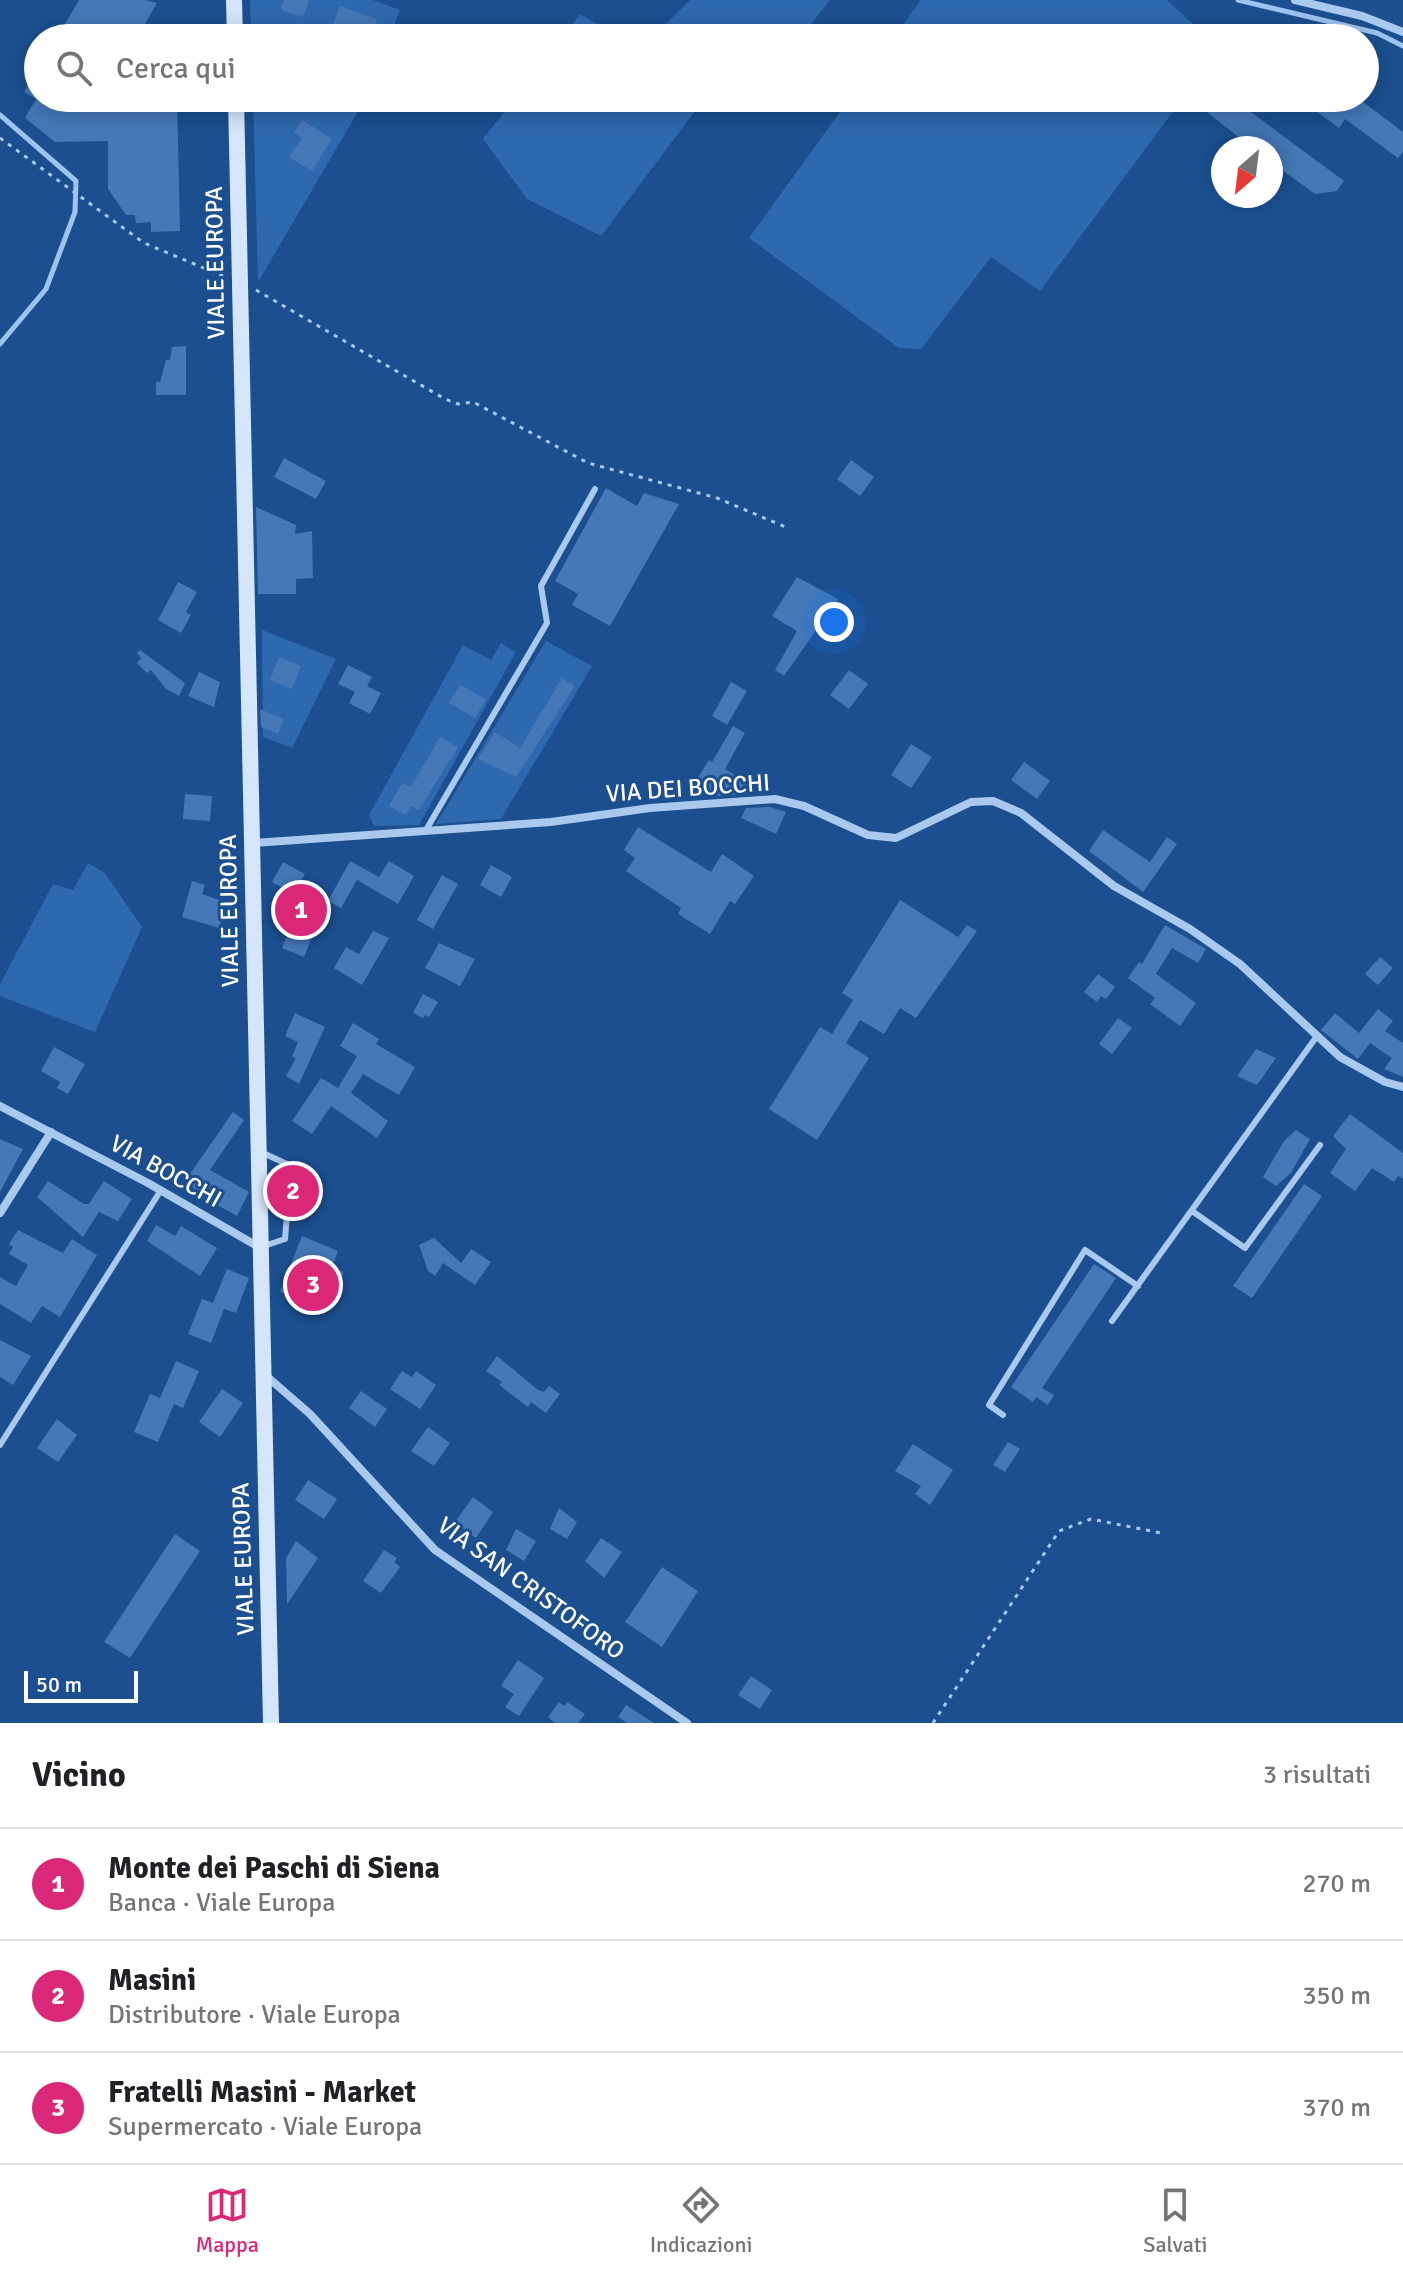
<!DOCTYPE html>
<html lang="it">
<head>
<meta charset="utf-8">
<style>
  body { margin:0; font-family:Signika,sans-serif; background:#f6f6f6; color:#202124 }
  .compass { position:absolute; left:1211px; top:136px; width:72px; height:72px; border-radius:50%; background:#fff; box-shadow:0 4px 20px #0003; rotate:208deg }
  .scale { position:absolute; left:24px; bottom:20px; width:114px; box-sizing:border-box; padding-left:8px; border:4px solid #fff; border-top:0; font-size:22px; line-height:28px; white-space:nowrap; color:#fff; -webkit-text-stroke:6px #1b4f8f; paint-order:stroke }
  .you { position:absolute; left:834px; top:622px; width:28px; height:28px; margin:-20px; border:6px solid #fff; border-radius:50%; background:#1a73e8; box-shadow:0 0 0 12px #1a73e833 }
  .badge { display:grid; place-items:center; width:52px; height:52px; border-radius:50%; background:#db2777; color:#fff; font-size:26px; font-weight:700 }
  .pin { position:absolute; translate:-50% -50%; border:4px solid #fff; box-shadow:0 2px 8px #0006 }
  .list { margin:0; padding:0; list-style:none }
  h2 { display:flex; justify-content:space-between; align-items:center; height:104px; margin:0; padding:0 32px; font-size:34px }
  h2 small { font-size:26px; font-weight:400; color:#757577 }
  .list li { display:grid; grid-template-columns:52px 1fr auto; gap:24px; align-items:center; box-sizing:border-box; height:112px; padding:0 32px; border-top:2px solid #e0e0e0 }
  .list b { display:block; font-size:30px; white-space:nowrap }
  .list p { margin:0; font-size:26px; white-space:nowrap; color:#757577 }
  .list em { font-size:26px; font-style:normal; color:#757577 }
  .icon { flex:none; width:44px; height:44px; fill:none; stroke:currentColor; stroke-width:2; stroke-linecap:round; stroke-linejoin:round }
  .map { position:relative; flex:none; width:1403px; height:1723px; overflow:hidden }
  .search { position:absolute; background:#fff; box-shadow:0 4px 20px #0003; left:24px; right:24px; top:24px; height:88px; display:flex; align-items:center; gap:20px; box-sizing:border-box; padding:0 28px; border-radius:44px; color:#757577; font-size:30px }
  .sheet { height:440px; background:#fff }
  nav { display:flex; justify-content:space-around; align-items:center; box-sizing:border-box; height:112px; border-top:2px solid #e0e0e0; background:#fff; font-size:22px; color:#757577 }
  nav a { display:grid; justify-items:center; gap:4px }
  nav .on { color:#db2777 }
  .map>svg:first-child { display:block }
  .green { fill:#2e69ad }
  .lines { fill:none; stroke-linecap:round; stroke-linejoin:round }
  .stream { stroke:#9cc4f0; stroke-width:5 }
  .building { fill:#4478b7 }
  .path { stroke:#a9c9ee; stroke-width:3; stroke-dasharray:4 6; stroke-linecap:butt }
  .lane { stroke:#a9c9ee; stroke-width:6 }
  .street { stroke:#a9c9ee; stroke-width:8 }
  .secondary { stroke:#d6e6fa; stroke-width:16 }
  .labels { text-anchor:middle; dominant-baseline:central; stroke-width:6; stroke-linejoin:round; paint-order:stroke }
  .street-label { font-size:24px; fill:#fff; stroke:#1b4f8f }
</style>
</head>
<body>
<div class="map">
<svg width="1403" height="1723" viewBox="0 0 1403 1723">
  <rect width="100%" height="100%" fill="#1b4f8f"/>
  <path class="green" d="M250,0H373L400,10L389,38H251Z
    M690,0H830L800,38H652Z
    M921,0H1167L1197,28L1201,38H893Z
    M580,14L622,38H623H562Z
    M253,98H366L258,282Z
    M515,98H705L601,236L527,199L483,139Z
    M850,98H1183L1040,291L991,257L921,349L899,348L749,238Z
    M262,630L336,659L292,748L263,737Z
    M546,641L592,666L501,819L436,824Z
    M501,643L516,652L419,825L374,826L369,815L463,645L491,660Z
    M88,863L105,873L142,927L95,1032L0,996V984L53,884L73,890Z"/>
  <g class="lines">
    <path class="stream" d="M1238,0L1377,33L1403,46
      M0,115L76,181L75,212L46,289L0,344"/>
  </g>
  <path class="building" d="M79,0H145L157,3L137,38L120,32L116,38H57Z
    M284,0H309L303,17L281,10Z
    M340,6L377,19L370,38L332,27Z
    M38,65V98H177L180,231L151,232V222L136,223L135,215H126L108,189V141L55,142L25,118L36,99L24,92Z
    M1208,98H1232L1344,181L1337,191L1315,194L1271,162V148H1252L1201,107Z
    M1298,98H1338L1352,108L1359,99L1403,132V152L1398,158L1345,119L1339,128Z
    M302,120L332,139L312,171L289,157L302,138L294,133Z
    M186,346V395H156V382H160L166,360H170L172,347Z
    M284,458L326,481L316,499L274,477Z
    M851,460L874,477L860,496L837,479Z
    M606,488L637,506L644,493L679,504L610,626L572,605L578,594L555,581Z
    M256,507L296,525L295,534L312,531L313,578L296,579V594H258Z
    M797,577L838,599L784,676L775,670L797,631L772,616Z
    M178,582L197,592L186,612L191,615L181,633L158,620Z
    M140,650L185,683L179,696L166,689L151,670L147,673L137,663L141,658L137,653Z
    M279,657L301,666L292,689L270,680Z
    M348,665L372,677L367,686L381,693L370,714L349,703L355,692L338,684Z
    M849,670L868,684L849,709L830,695Z
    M199,672L220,682L214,707L188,696Z
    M562,678L575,686L516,777L478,759L495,732L520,748Z
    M731,682L747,691L727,725L712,716Z
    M460,685L486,699L475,718L449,703Z
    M260,709L284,719L278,734L261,727Z
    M733,726L745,733L725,769L754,786L748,794L718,796L695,782L709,760L712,762Z
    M440,737L458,747L419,810L411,806L406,815L389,806L402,783L411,787Z
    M911,744L932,757L911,788L891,775Z
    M1024,762L1050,781L1037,799L1011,780Z
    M185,794L212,796L210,821L183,819Z
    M770,807L786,812L776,834L741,818L746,808Z
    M638,827L711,872L722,854L754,876L735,904L730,901L710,934L678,914L681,908L626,871L635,858L624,850Z
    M1103,830L1150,862L1167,837L1177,844L1143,892L1089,851Z
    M350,861L379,877L389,861L414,876L398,904L357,880L341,908L328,901Z
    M283,862L305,874L294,894L272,882Z
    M491,865L512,877L501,897L480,885Z
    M442,875L458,884L433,929L417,920Z
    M192,881L205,885L202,894L227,903L219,928L182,917Z
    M302,897L324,906L304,957L282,948Z
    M900,900L958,937L967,925L977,931L916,1018L900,1008L884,1034L860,1020L846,1043L869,1058L817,1140L769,1109L820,1027L832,1034L853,1000L842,993Z
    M1165,925L1206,949L1198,963L1172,948L1156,974L1196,1003L1180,1026L1150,1004L1155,998L1128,978L1139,962L1142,964Z
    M373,931L389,938L362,985L334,968L346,947L359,954Z
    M439,943L475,959L460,986L425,968Z
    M1380,957L1393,968L1378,985L1365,974Z
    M1098,974L1115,987L1106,999L1101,996L1097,1002L1084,992Z
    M423,994L438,1002L429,1017L425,1015L423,1018L413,1013Z
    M1378,1009L1393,1021L1385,1031L1403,1043V1077L1384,1069L1392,1058L1370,1043L1358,1059L1321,1030L1335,1013L1359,1033Z
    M295,1013L325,1027L299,1084L286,1076L296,1058L292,1057L298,1042L285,1036Z
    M1118,1018L1132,1028L1112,1054L1099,1044Z
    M353,1023L379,1039L376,1044L415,1067L399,1095L363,1074L351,1093L388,1121L377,1138L331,1106L312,1134L292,1121L321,1078L338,1088L357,1056L340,1046Z
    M54,1047L85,1064L68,1094L57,1088L60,1082L41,1071Z
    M1256,1049L1276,1058L1257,1085L1237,1076Z
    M233,1112L244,1120L210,1170L249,1192L237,1216L212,1202L185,1181Z
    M1350,1114L1403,1153V1179L1398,1176L1394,1182L1372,1168L1355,1191L1330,1173L1346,1149L1333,1136Z
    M1296,1130L1310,1139L1291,1173L1276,1186L1263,1177L1284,1141Z
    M0,1139L23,1149L0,1192Z
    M48,1181L84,1204H89L104,1181L132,1199L118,1221L99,1212L83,1237L37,1197Z
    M1304,1184L1322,1196L1252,1298L1233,1286Z
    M156,1225L175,1236L181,1226L217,1248L200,1276L147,1241Z
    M18,1230L63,1253L72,1239L97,1255L60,1317L42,1306L31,1323L0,1304V1277L16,1286L28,1265L9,1254L13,1247L9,1244Z
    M302,1236L338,1251L332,1267L344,1272L328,1311L280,1292Z
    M434,1238L461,1263L471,1249L491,1262L475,1285L443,1263L435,1276L428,1271L419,1245Z
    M1094,1264L1116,1278L1042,1388L1054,1395L1048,1405L1036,1397L1033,1402L1011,1387Z
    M227,1269L249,1278L236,1313L224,1309L211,1343L188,1334L202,1299L213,1303Z
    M0,1340L31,1356L13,1385L0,1377Z
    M497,1356L538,1390L544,1392L549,1386L560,1394L546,1413L531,1402L528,1407L499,1385L502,1382L486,1371Z
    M176,1361L199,1371L183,1408L174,1404L158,1442L134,1432L150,1394L160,1398Z
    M402,1371L412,1377L416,1371L436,1385L420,1409L390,1389Z
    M222,1389L243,1403L220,1437L199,1422Z
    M361,1391L387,1409L375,1427L349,1408Z
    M57,1419L77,1435L58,1462L37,1448Z
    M428,1427L450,1443L434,1466L411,1451Z
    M1008,1442L1020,1449L1005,1472L993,1465Z
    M913,1444L953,1470L930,1505L915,1494L921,1486L895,1471Z
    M308,1480L337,1499L324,1519L295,1500Z
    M473,1497L493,1512L476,1538L455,1522Z
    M559,1508L577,1522L567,1539L550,1529Z
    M516,1529L536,1541L524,1561L506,1550Z
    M175,1534L200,1551L130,1658L104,1642Z
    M601,1538L622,1552L604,1578L585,1561Z
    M296,1541L318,1558L287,1604L286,1558Z
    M384,1550L397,1558L394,1562L400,1567L381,1593L363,1581Z
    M662,1567L698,1591L662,1647L625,1622Z
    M518,1660L544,1678L519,1716L505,1707L514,1694L501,1686Z
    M751,1676L772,1690L760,1709L738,1695Z
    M559,1702L564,1706L567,1702L585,1714L578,1723H555L548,1717Z
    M626,1705L654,1723H627L618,1717Z"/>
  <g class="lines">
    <path class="path" d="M0,138L144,243L223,276
      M256,290L445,399L458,404L473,402L588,463L717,498L788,528
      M933,1723L1059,1531L1091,1519L1161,1533"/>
    <path class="lane" d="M426,830L547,623L541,586L595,489
      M261,1152L291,1166L285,1239L264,1246
      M1192,1211L1245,1248L1320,1145
      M1112,1321L1317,1036
      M1003,1415L989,1405L1085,1250L1138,1286
      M0,1445L161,1190"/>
    <path class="street" d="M1295,0L1362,16L1403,32
      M253,843L551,822L650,808L775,799L804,806L868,835L896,838L971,802L993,801L1021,813L1114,886L1190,929L1240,964L1340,1057L1385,1082L1403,1087
      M0,1106L148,1183L259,1247
      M0,1213L51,1132
      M264,1374L310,1414L435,1550L687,1723"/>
    <path class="secondary" d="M234,0L235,38
      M236,98L271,1723"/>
  </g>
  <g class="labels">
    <g class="street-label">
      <text transform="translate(215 263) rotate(-91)">VIALE EUROPA</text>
      <text transform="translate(688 788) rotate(-4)">VIA DEI BOCCHI</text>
      <text transform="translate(229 911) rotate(-91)">VIALE EUROPA</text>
      <text transform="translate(166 1171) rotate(29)">VIA BOCCHI</text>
      <text transform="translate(243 1559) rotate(-92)">VIALE EUROPA</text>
      <text transform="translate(531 1588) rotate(36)">VIA SAN CRISTOFORO</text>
    </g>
  </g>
</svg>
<svg class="compass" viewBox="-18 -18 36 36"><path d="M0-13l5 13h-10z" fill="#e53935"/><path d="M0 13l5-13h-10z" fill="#757577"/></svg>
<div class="scale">50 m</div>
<div class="you"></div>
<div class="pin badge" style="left:301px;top:910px">1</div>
<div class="pin badge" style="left:293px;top:1191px">2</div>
<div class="pin badge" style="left:313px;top:1285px">3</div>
<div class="search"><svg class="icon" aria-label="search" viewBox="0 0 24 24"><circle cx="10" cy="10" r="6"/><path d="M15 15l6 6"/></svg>Cerca qui</div>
</div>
<section class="sheet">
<h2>Vicino<small>3 risultati</small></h2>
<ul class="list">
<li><span class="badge">1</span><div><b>Monte dei Paschi di Siena</b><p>Banca · Viale Europa</p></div><em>270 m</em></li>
<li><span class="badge">2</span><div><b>Masini</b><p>Distributore · Viale Europa</p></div><em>350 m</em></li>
<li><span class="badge">3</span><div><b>Fratelli Masini - Market</b><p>Supermercato · Viale Europa</p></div><em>370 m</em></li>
</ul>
</section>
<nav>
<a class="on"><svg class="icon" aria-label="map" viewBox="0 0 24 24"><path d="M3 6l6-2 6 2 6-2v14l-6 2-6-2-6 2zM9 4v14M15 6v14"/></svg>Mappa</a>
<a><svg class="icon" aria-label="directions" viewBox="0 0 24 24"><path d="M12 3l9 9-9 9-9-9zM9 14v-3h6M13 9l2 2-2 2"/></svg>Indicazioni</a>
<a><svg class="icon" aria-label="saved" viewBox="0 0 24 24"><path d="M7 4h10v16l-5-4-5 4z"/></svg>Salvati</a>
</nav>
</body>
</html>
